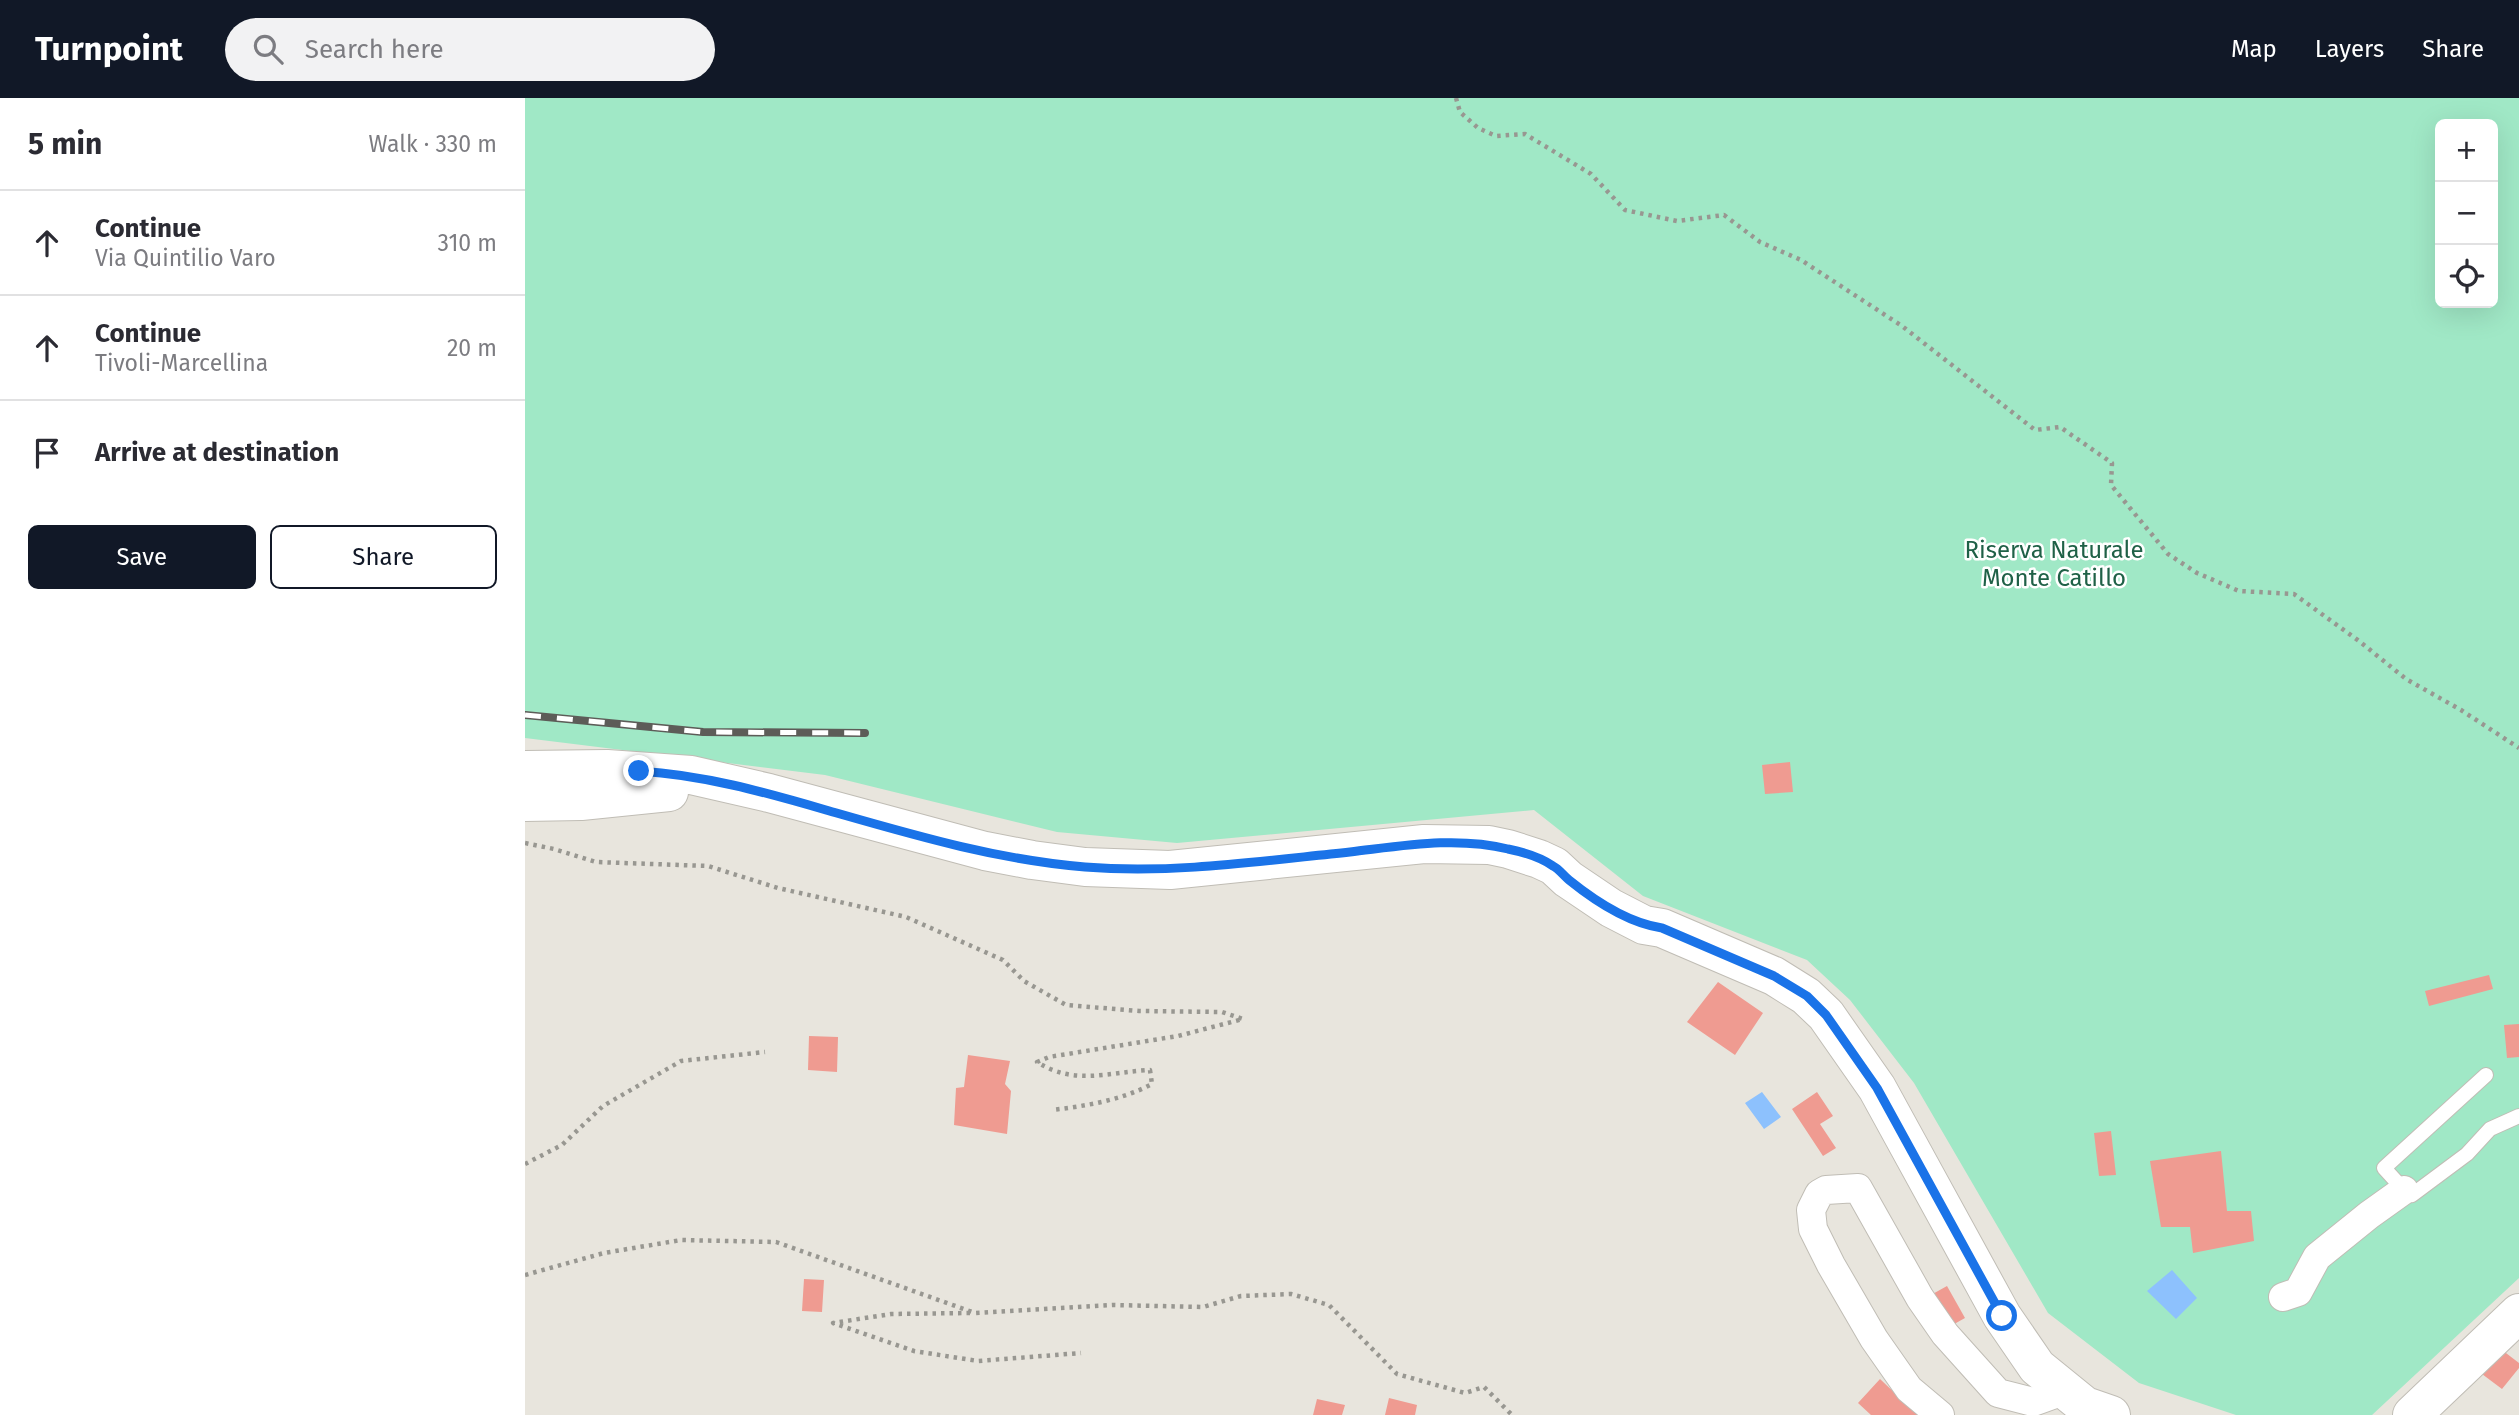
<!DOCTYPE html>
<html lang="en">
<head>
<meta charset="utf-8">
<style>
  body { margin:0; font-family:"Fira Sans",sans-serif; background:#f2f2f3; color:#2b2b33 }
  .controls { position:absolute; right:21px; top:21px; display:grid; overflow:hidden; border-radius:10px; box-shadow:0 7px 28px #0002 }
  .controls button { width:63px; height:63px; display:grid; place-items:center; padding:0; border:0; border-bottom:2px solid #e1e1e2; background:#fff; color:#2b2b33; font:35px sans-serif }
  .stop { position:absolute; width:21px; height:21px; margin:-16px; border:5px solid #1a73e8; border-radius:50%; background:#fff }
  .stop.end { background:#1a73e8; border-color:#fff; box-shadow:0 2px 7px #0008 }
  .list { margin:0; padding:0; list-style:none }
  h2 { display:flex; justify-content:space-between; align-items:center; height:91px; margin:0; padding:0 28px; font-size:30px }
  h2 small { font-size:23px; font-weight:400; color:#7c7c81 }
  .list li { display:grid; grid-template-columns:46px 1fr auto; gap:21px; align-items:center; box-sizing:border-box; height:105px; padding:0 28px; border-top:2px solid #e1e1e2 }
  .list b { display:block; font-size:26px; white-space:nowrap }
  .list p { margin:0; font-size:23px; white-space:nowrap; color:#7c7c81 }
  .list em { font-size:23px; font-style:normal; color:#7c7c81 }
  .actions { display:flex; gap:14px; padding:21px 28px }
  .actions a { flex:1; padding:16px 0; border:2px solid #111827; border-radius:10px; text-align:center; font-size:24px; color:#111827 }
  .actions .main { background:#111827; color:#fff }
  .icon { flex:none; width:38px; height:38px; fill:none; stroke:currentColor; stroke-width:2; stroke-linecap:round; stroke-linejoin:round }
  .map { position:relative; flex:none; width:1994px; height:1317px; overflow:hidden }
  header { display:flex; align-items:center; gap:42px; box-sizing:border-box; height:98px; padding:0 35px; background:#111827; color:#fff }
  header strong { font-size:33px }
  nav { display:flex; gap:38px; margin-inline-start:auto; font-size:24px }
  .search { width:490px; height:63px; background:#f2f2f3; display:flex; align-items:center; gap:18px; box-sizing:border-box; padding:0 24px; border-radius:38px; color:#7c7c81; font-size:26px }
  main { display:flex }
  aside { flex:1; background:#fff }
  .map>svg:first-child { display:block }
  .green { fill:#a0e8c6; fill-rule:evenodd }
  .water { fill:#8dc1fd }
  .building { fill:#ef9b91 }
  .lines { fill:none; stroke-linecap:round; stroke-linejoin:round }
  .lane-casing { stroke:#c0bdb5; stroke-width:16 }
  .street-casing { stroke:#c0bdb5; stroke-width:30 }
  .secondary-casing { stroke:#c0bdb5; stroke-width:40 }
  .path { stroke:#989791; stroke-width:4.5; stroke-dasharray:3.5 5; stroke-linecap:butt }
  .lane { stroke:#fff; stroke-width:14 }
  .street { stroke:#fff; stroke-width:28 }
  .secondary { stroke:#fff; stroke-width:38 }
  .rail-casing { stroke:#5d5c58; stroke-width:8 }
  .rail { stroke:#fff; stroke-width:5; stroke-dasharray:16; stroke-linecap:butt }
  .route { stroke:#1a73e8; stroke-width:9 }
  .labels { text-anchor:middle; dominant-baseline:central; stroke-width:5; stroke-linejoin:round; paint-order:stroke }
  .park-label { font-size:24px; fill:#1f6147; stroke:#fff }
</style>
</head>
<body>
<header>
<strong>Turnpoint</strong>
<div class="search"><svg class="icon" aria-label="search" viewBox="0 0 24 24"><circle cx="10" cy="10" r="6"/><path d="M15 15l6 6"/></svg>Search here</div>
<nav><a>Map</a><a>Layers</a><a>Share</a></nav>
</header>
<main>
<aside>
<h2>5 min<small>Walk · 330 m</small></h2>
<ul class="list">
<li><svg class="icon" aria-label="ahead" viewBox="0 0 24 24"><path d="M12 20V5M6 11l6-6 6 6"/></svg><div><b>Continue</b><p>Via Quintilio Varo</p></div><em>310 m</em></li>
<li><svg class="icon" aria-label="ahead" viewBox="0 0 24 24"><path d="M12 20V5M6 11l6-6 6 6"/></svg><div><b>Continue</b><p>Tivoli-Marcellina</p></div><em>20 m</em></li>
<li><svg class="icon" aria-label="arrive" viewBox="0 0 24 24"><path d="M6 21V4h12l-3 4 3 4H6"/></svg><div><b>Arrive at destination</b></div></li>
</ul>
<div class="actions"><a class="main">Save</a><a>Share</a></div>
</aside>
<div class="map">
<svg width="1994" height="1317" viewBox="0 0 1994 1317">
  <rect width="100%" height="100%" fill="#e8e5dd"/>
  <path class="green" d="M0,0H1994V1180L1847,1317H1711L1614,1285L1523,1215L1389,985L1325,902L1282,862L1118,798L1009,712L652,745L532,734L300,677L0,640ZM1915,26H1968V205H1915Z"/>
  <path class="water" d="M1237,994L1256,1019L1239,1031L1220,1005Z
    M1647,1172L1672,1200L1651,1221L1622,1193Z"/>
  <path class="building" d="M1265,664L1268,694L1240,696L1237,667Z
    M1964,877L1968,891L1904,908L1900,893Z
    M1193,884L1238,915L1210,957L1162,924Z
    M1994,926V959L1982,960L1979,927Z
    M284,938L313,939L312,974L283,972Z
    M443,957L485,963L480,986L486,993L482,1036L429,1027L431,990L439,989Z
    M1292,994L1308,1018L1295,1026L1311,1050L1298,1058L1267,1011Z
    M1586,1033L1591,1077L1574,1078L1569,1035Z
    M1696,1053L1702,1113H1726L1729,1143L1668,1155L1665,1129H1636L1625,1063Z
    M279,1181L299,1182L297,1214L277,1213Z
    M1422,1188L1440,1220L1422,1230L1404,1198Z
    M1977,1252L1994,1265V1270L1977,1291L1957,1276Z
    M1355,1281L1393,1317H1346L1333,1305Z
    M864,1300L892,1307L890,1317H860Z
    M792,1301L820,1307L817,1317H788Z"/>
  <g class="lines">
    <defs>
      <path id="lane" d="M1961,977L1859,1070L1879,1092L1887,1097L1942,1056L1965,1031L1994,1018"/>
      <path id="street" d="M1758,1199L1773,1194L1792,1159L1844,1117L1879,1092
        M1415,1317L1384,1291L1349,1241L1306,1167L1288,1131L1286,1112L1294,1096L1301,1092L1333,1090L1395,1200L1420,1236L1473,1295L1508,1304L1541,1292"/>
      <path id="secondary" d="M0,672L82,671L166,677L244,695L460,753L507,762L560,769L645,772L899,746L964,747L983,751L1014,761L1029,768L1043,781L1086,810L1119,827L1137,830L1249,878L1281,898L1301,917L1352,990L1477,1218L1512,1269L1560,1308L1586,1317
        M0,704L56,703L144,694
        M1887,1317L1994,1215"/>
    </defs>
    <use href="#lane" class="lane-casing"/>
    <use href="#street" class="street-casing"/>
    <use href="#secondary" class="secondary-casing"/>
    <path class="path" d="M931,0L935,14L953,30L971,38L1000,36L1066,76L1100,112L1152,123L1199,117L1235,144L1276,162L1377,228L1510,332L1535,329L1587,365L1586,387L1643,456L1672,475L1714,493L1769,496L1834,543L1881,581L1936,612L1994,650
      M0,745L29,751L71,764L183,768L253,790L381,819L478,862L499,883L541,907L614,913L697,914L718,921L653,938L524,959L512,964C550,988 583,974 625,972L627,986C597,1002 561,1008 527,1012
      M0,1066L37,1047L78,1008L156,963L240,954
      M0,1177L79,1155L156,1142L251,1144L450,1215L587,1207L678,1209L716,1198L766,1196L804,1207L872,1276L940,1295L959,1289L987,1317
      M445,1215L366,1216L308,1225L389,1253L453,1263L556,1255"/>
    <use href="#lane" class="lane"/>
    <use href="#street" class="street"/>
    <use href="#secondary" class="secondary"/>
    <defs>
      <path id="rail" d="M0,617L178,634L340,635"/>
    </defs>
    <use href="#rail" class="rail-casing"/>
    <use href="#rail" class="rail"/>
  </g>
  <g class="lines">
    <path class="route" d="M114,673C179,677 239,694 301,712C385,736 472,762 560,769C649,776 736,763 825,754C877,748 931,738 983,751C998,754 1015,759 1028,768C1034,771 1038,777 1044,782C1070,803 1103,825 1137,830L1249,878L1282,898L1301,917L1352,990L1477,1218"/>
  </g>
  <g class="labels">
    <g class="park-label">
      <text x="1529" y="452">Riserva Naturale<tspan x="1529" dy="28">Monte Catillo</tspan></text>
    </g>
  </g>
</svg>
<div class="controls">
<button>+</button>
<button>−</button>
<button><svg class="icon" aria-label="locate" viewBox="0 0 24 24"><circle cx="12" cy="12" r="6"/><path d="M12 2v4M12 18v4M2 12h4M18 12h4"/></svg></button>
</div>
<div class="stop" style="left:1477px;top:1218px"></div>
<div class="stop end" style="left:114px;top:673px"></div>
</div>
</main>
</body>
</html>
